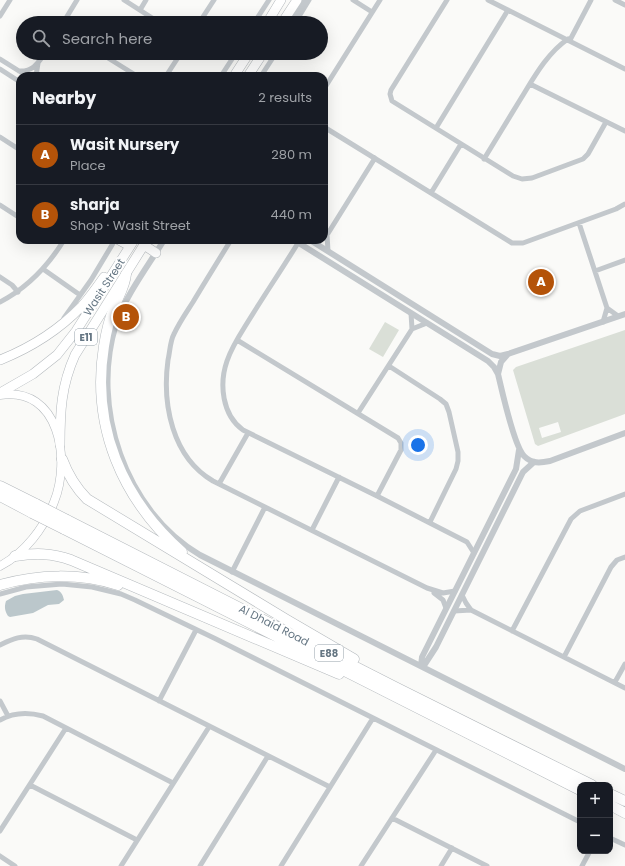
<!DOCTYPE html>
<html lang="en">
<head>
<meta charset="utf-8">
<style>
  body { margin:0; font-family:Poppins,sans-serif; background:#242831; color:#f1f3f6 }
  .controls { position:absolute; right:12px; bottom:12px; display:grid; overflow:hidden; border-radius:8px; box-shadow:0 4px 16px #0002 }
  .controls button { width:36px; height:36px; display:grid; place-items:center; padding:0; border:0; border-bottom:1px solid #363941; background:#171b24; color:#f1f3f6; font:20px sans-serif }
  .you { position:absolute; left:418px; top:445px; width:14px; height:14px; margin:-10px; border:3px solid #fff; border-radius:50%; background:#1a73e8; box-shadow:0 0 0 6px #1a73e833 }
  .badge { display:grid; place-items:center; width:26px; height:26px; border-radius:50%; background:#b45309; color:#fff; font-size:13px; font-weight:700 }
  .pin { position:absolute; translate:-50% -50%; border:2px solid #fff; box-shadow:0 1px 4px #0006 }
  .list { margin:0; padding:0; list-style:none }
  h2 { display:flex; justify-content:space-between; align-items:center; height:52px; margin:0; padding:0 16px; font-size:17px }
  h2 small { font-size:13px; font-weight:400; color:#9ea1a6 }
  .list li { display:grid; grid-template-columns:26px 1fr auto; gap:12px; align-items:center; box-sizing:border-box; height:60px; padding:0 16px; border-top:1px solid #363941 }
  .list b { display:block; font-size:15px; white-space:nowrap }
  .list p { margin:0; font-size:13px; white-space:nowrap; color:#9ea1a6 }
  .list em { font-size:13px; font-style:normal; color:#9ea1a6 }
  .icon { flex:none; width:22px; height:22px; fill:none; stroke:currentColor; stroke-width:2; stroke-linecap:round; stroke-linejoin:round }
  .map { position:relative; flex:none; width:625px; height:866px; overflow:hidden }
  .search { position:absolute; background:#171b24; box-shadow:0 4px 16px #0002; left:16px; top:16px; width:312px; height:44px; display:flex; align-items:center; gap:10px; box-sizing:border-box; padding:0 14px; border-radius:22px; color:#9ea1a6; font-size:15px }
  .panel { position:absolute; background:#171b24; box-shadow:0 4px 16px #0002; left:16px; top:72px; width:312px; height:172px; border-radius:12px }
  .map>svg:first-child { display:block }
  .green { fill:#dadfd7; fill-rule:evenodd }
  .water { fill:#bbc7cb }
  .lines { fill:none; stroke-linecap:round; stroke-linejoin:round }
  .primary-casing { stroke:#b5babe; stroke-width:9 }
  .trunk-casing { stroke:#b4b9bd; stroke-width:10 }
  .motorway-casing { stroke:#b4b9bd; stroke-width:11 }
  .minor { stroke:#c3c8cc; stroke-width:5 }
  .tertiary { stroke:#c3c8cc; stroke-width:6 }
  .primary { stroke:#fff; stroke-width:8 }
  .trunk { stroke:#fff; stroke-width:9 }
  .motorway { stroke:#fff; stroke-width:10 }
  .motorway-bridge-casing { stroke:#b4b9bd; stroke-width:11; stroke-linecap:butt }
  .motorway-bridge { stroke:#fff; stroke-width:10 }
  .labels { text-anchor:middle; dominant-baseline:central; stroke-width:4; stroke-linejoin:round; paint-order:stroke }
  .shield { fill:#fff; stroke:#939fa8; stroke-width:1 }
  .shield-label { font-size:10px; font-weight:bold; fill:#657683 }
  .street-label { font-size:11px; fill:#657683; stroke:#fff }
</style>
</head>
<body>
<div class="map">
<svg width="625" height="866" viewBox="0 0 625 866">
  <rect width="100%" height="100%" fill="#fafaf8"/>
  <path class="green" d="M385,322L399,330L383,357L369,349Z
    M625,330V414L538,446L535,444L513,370L516,367ZM558,422L561,432L542,438L539,428Z"/>
  <path class="water" d="M57,590C62,592 63,596 64,600L59,604L48,605L33,613L10,617L8,616C5,611 4,607 6,601L15,596L23,594Z"/>
  <g class="lines">
    <defs>
      <path id="primary" d="M0,395C60,386 71,460 54,502C44,528 25,553 0,566"/>
      <path id="trunk" d="M267,23L281,0
        M282,23L297,0
        M234,76L249,53
        M248,76L263,53
        M119,240L130,246
        M144,245L156,253
        M0,360C30,348 59,330 82,306C90,297 97,287 104,277
        M0,393L33,374L57,355L76,331L134,240
        M60,445C60,412 61,386 75,355L147,240"/>
      <path id="motorway" d="M126,274C125,286 118,297 114,308C109,320 106,333 104,346C91,426 122,499 182,552
        M62,459C68,475 75,487 87,499L287,620L354,659
        M0,486L36,504
        M0,496L32,513
        M67,520L397,688L592,785
        M64,529L580,790
        M15,556C35,553 52,553 71,560L339,674
        M0,585C38,574 80,573 118,585
        M610,794L625,801
        M610,805L625,813"/>
    </defs>
    <use href="#primary" class="primary-casing"/>
    <use href="#trunk" class="trunk-casing"/>
    <use href="#motorway" class="motorway-casing"/>
    <path class="minor" d="M124,0L160,23
      M353,0L372,12
      M447,0L391,90L390,94L392,101L513,176L522,179L532,178L583,159L588,154L606,122
      M488,0L625,69
      M615,0L625,5
      M140,10L146,0
      M0,16L10,0
      M203,17L214,23
      M63,23L77,0
      M199,23L214,0
      M254,23L269,0
      M295,23L309,0
      M570,40L591,0
      M100,53L137,76
      M0,59L27,76
      M0,69L20,82
      M19,71C33,72 38,63 45,53
      M36,76L38,63
      M166,76L181,53
      M221,76L236,53
      M261,76L276,53
      M530,84L625,131
      M324,89L380,0
      M324,127L512,243H523L616,209L625,204
      M436,128L508,10
      M0,137L20,150
      M484,159C496,139 508,120 520,100C533,79 547,53 568,39
      M431,193L461,144
      M0,205L20,218
      M579,223L607,308L603,322
      M327,235L328,251
      M324,237L327,235L375,158
      M231,240C218,261 205,282 193,302C186,313 179,323 174,334C170,341 170,352 168,360C162,404 172,457 213,481L427,588L443,593L455,591
      M298,243C282,269 265,294 249,320C241,333 232,346 227,361C219,384 222,415 243,430L377,496L467,542L474,553
      M43,269L80,295
      M595,271L625,260
      M0,277L12,285L18,292
      M0,302C27,288 48,266 64,240
      M607,308L618,316
      M411,313L412,329
      M64,318L91,280L115,240
      M237,340L398,438L401,443V450L377,496
      M389,366L440,399L446,404L449,412L458,452V461L456,469L430,522
      M358,413L412,329L427,323
      M219,484L248,433
      M312,530L339,477
      M232,572L265,507
      M434,593L443,600L446,608
      M0,594L26,587L62,584L92,587L121,594L135,600L216,639L580,822
      M462,595L466,603L471,610L625,688
      M454,611L471,610
      M512,631L571,519L580,511L625,494
      M0,645C12,639 23,634 37,639L330,787
      M564,657L611,567L617,560L625,557
      M615,682L625,664
      M0,701L8,716
      M159,701L196,630
      M0,720C14,712 28,712 43,716L173,783
      M30,785L137,840
      M392,818L487,866
      M0,831L66,728
      M610,838L625,845
      M0,856L15,866
      M121,866L209,727
      M200,866L268,756
      M281,866L373,718
      M361,866L436,750
      M441,866L452,848
      M582,866L590,851"/>
    <path class="tertiary" d="M290,23L305,0
      M164,240C148,266 126,295 116,324C90,407 125,511 200,555L625,769
      M294,240L488,361L494,367L498,374
      M310,240L492,354L500,356L508,354
      M625,314L508,354L501,362L498,374C502,391 514,446 524,456C532,464 540,463 550,461L625,433
      M421,666L422,657L516,469L519,450
      M423,667L436,647L523,472L534,462"/>
    <use href="#primary" class="primary"/>
    <use href="#trunk" class="trunk"/>
    <use href="#motorway" class="motorway"/>
    <defs>
      <path id="motorway-bridge" d="M36,504L67,520
        M32,513L64,529"/>
    </defs>
    <use href="#motorway-bridge" class="motorway-bridge-casing"/>
    <use href="#motorway-bridge" class="motorway-bridge"/>
  </g>
  <g class="labels">
    <g class="shield">
      <rect x="75" y="329" width="22" height="16" rx="3"/>
      <rect x="315" y="645" width="28" height="16" rx="3"/>
    </g>
    <g class="shield-label">
      <text x="86" y="337">E11</text>
      <text x="329" y="653">E88</text>
    </g>
    <g class="street-label">
      <text transform="translate(104 287) rotate(-57)">Wasit Street</text>
      <text transform="translate(274 625) rotate(27)">Al Dhaid Road</text>
    </g>
  </g>
</svg>
<div class="controls">
<button>+</button>
<button>−</button>
</div>
<div class="you"></div>
<div class="pin badge" style="left:541px;top:282px">A</div>
<div class="pin badge" style="left:126px;top:317px">B</div>
<div class="search"><svg class="icon" aria-label="search" viewBox="0 0 24 24"><circle cx="10" cy="10" r="6"/><path d="M15 15l6 6"/></svg>Search here</div>
<section class="panel">
<h2>Nearby<small>2 results</small></h2>
<ul class="list">
<li><span class="badge">A</span><div><b>Wasit Nursery</b><p>Place</p></div><em>280 m</em></li>
<li><span class="badge">B</span><div><b>sharja</b><p>Shop · Wasit Street</p></div><em>440 m</em></li>
</ul>
</section>
</div>
</body>
</html>
